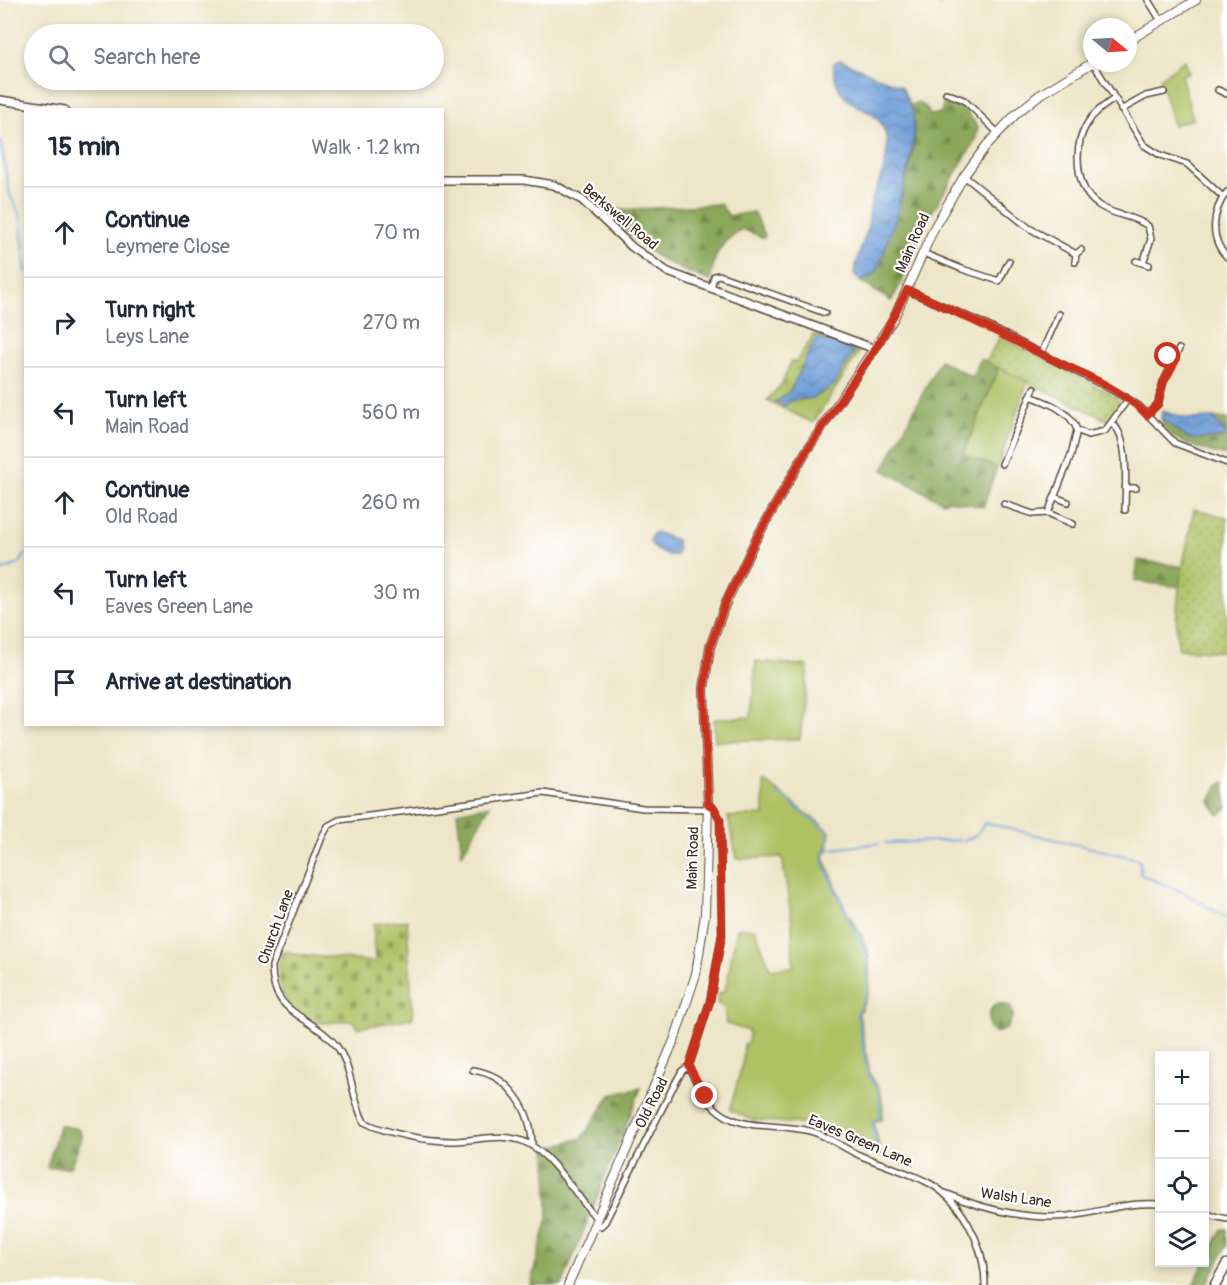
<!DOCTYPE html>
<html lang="en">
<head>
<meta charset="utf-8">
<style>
  body { margin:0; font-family:Pangolin,sans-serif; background:#f2f2f3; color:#1f2937 }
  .controls { position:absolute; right:18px; bottom:18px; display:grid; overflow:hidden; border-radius:0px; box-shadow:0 3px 9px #0003 }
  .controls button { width:54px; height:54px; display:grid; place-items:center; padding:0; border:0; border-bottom:2px solid #e0e1e3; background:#fff; color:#1f2937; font:30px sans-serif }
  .compass { position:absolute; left:1083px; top:18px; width:54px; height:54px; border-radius:50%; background:#fff; box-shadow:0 3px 9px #0003; rotate:108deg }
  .stop { position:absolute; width:18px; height:18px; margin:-14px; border:4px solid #c8321e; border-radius:50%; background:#fff }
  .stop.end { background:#c8321e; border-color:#fff; box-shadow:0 2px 6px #0008 }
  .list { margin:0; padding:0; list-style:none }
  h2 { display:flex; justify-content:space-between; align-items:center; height:78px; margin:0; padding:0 24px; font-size:26px }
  h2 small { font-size:20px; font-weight:400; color:#747a83 }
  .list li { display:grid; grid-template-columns:39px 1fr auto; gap:18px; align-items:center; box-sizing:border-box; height:90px; padding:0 24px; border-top:2px solid #e0e1e3 }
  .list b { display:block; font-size:22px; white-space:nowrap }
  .list p { margin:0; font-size:20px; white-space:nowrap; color:#747a83 }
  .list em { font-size:20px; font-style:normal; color:#747a83 }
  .icon { flex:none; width:33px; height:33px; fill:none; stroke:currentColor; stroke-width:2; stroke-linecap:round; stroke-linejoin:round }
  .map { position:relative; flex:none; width:1227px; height:1285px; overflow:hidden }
  .search { position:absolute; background:#fff; box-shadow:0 3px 9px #0003; left:24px; top:24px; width:420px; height:66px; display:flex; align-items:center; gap:15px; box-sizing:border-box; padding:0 21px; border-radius:33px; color:#747a83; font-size:22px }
  .panel { position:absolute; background:#fff; box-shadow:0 3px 9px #0003; left:24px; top:108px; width:420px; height:618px; border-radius:0px }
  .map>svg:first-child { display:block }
  .grass { fill:#aec164; stroke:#747641; stroke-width:1.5 }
  .forest { fill:url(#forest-firs); stroke:#62683c; stroke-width:1.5 }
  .cemetery { fill:url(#cemetery-stones); stroke:#747641; stroke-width:1.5 }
  .park { fill:url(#park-tufts); stroke:#747641; stroke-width:1.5 }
  .garden { fill:url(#garden-dots); stroke:#747641; stroke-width:1.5 }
  .water { fill:url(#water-waves); stroke:#55647b; stroke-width:1.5 }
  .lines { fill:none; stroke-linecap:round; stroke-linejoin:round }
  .stream { stroke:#6f9fd8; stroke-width:2 }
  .minor-casing { stroke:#564637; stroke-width:8 }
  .tertiary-casing { stroke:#564637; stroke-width:10 }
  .secondary-casing { stroke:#564637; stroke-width:10 }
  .trunk-casing { stroke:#564637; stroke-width:12 }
  .minor { stroke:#fff; stroke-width:5 }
  .tertiary { stroke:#fff; stroke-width:7 }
  .secondary { stroke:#fff; stroke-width:8 }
  .trunk { stroke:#fff; stroke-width:9 }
  .route { stroke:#c8321e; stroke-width:8 }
  .labels { text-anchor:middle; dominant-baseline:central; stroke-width:4.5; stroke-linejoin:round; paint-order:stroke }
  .street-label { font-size:15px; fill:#3b2a1e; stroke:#fff }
</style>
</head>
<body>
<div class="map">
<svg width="1227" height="1285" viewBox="0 0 1227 1285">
  <defs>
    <pattern id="forest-firs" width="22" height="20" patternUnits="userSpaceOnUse" patternTransform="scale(1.5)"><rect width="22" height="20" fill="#8aa75a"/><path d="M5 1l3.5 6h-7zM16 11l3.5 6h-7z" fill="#72884a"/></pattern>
    <pattern id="cemetery-stones" width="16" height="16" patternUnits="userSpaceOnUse" patternTransform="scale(1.5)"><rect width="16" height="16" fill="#aec164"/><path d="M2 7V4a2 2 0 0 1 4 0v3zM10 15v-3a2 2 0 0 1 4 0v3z" fill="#8f9d52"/></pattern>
    <pattern id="park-tufts" width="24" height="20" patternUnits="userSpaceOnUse" patternTransform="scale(1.5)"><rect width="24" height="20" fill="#aec164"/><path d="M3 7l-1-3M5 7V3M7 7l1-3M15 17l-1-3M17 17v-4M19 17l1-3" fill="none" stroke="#8f9d52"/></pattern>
    <pattern id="garden-dots" width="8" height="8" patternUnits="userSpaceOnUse" patternTransform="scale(1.5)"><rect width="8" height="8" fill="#aec164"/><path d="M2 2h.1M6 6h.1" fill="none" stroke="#8f9d52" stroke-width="1.8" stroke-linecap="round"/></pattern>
    <pattern id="water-waves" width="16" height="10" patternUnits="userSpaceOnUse" patternTransform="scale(1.5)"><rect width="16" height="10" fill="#6f9fd8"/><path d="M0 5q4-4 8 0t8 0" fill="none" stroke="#5c82af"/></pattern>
  </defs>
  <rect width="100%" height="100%" fill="#fff"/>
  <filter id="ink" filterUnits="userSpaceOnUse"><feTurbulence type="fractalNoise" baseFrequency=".0167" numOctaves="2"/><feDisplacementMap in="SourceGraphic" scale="12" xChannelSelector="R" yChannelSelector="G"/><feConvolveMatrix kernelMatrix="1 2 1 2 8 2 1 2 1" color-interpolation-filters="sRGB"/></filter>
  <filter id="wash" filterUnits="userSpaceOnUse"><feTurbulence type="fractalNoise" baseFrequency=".008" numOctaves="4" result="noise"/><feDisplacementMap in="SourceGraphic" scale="24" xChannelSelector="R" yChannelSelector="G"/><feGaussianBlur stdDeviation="1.35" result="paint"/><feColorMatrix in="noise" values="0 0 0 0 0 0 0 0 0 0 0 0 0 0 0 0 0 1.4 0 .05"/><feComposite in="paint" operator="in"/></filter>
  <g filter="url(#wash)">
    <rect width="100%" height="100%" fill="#ede5c7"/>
    <path class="grass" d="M1185,60L1189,73L1181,75L1193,119L1173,125L1160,78Z
      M999,368L1028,382L997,468L963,455Z
      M756,661L808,666L800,739L715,741L714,719L751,717Z
      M763,780L830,831L828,848L824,857L846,911L861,934L869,955V991L859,1014L870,1075L880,1090L883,1107L882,1119L874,1122L881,1156L816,1125L752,1120L730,1110L743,1060L744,1044L748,1043L749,1031L726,1024L724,1007L717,1003L719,993H722L726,987L737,928L756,929C758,944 767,954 770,969L793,967L792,922L782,857L737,859L728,817L764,815Z"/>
    <path class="forest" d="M944,101L965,110L978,127L975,141L929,217L903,268L905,276L891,301L861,282L877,271C888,228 927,148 910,106L917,102L926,107L930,115L941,113Z
      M720,204L729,216L753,212L765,235L764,238L742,229C719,243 714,255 710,281C658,261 644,252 606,211Z
      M981,359L999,368L963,454L997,468L983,507L949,500L943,502L883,470L940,360L972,377Z
      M1161,418C1186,438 1191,436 1221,438L1225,431L1213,418L1227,419V456C1206,450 1165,443 1161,418Z
      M1138,560L1183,567L1180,587L1135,581Z
      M1224,782L1227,807L1219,815L1210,802L1217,786Z
      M490,805L462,854L457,812Z
      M998,1003L1010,1006L1013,1015L1007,1029L996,1033L990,1030C987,1019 988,1009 998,1003Z
      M641,1088L562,1285H530L548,1218L547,1148L582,1138L611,1095Z
      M59,1125L79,1129L82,1138L70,1167L47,1168Z
      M1222,1229H1227V1246L1206,1285H1193Z"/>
    <path class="cemetery" d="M407,920L413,1018L358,1028L354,1021C342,1020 331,1024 320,1023C286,1018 271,982 282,953L289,951L293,954L375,962L373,924Z"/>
    <path class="park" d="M814,334L860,351L813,423L767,400L782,384L791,362H796Z"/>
    <path class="garden" d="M1000,336L1116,396L1120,404L1111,422L986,362Z
      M1194,509L1227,517V652L1179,649C1170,611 1187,547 1194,509Z"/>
    <path class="water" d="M840,60L902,87L913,113L914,137L910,162L896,217L877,272L861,282L854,274C856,257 864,243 868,226C870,218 869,211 871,203C878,183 891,159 886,136C878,98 836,119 833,63Z
      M816,338L855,350L833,386L813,398L790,401L783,408L782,403L775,402L790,391Z
      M1162,411L1187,419L1213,418L1226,435L1221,438L1189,439L1161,418Z
      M655,532L676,540L678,549L676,555C664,556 656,552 650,542L652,535Z"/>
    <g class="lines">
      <path class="stream" d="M933,0L940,5
        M0,140L10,195L20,215L26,272
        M0,571L19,564L26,554
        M777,792L790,801L799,811L829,831L828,842L822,856L827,871L867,956L868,991L857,1014L868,1076L879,1090L880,1118L872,1121L878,1154
        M885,843L964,840L975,836L985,823L1134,858L1140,861V873L1144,876L1181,891L1227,918
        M826,850L879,843"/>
    </g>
  </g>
  <g filter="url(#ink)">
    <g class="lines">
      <defs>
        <path id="minor" d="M1148,0L1161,21
          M1093,63L1144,145L1160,155L1187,164L1223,197
          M1218,90L1227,94
          M946,93L964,100L997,132
          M1114,99C1104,106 1093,113 1087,124C1073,146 1075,188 1097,204C1112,216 1133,215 1148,226L1151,239L1143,263
          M1121,110L1146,96L1164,92
          M964,176L1029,228L1076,254
          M1227,192C1212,211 1209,239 1227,257
          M923,253L962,269L999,281L1009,261
          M1136,261L1149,265
          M1075,262L1076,254L1081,250
          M711,289L714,276L719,275L825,313
          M907,290L984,324L1116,392L1139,406L1175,443L1227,463
          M1041,354L1059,314
          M1030,396C1047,402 1071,411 1077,430L1088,435L1105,431L1128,399
          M1147,415L1158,404L1163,383L1179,349
          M1113,424C1130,439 1125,489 1125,510
          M1002,464L1034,388
          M1125,488H1136
          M1055,497L1068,502
          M1004,504L1033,514L1048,513L1073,524
          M1048,513L1071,455L1077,430
          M689,1066C691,1075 697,1082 701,1090C729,1137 766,1120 810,1131C827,1135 843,1148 859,1155C880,1164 902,1170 923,1180C961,1197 985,1245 985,1285
          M473,1070C510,1075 532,1111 532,1146
          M945,1193C984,1210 1035,1222 1077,1215C1108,1210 1127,1202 1160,1204
          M1204,1214L1227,1219
          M597,1219C577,1197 554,1158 529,1144C507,1131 477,1141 453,1141C425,1141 388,1134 364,1122C351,1098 353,1066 335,1044C309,1014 271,1015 272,966L322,837L328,826L339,820L543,793L643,808L708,809
          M594,1225L601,1226L605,1222L672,1089L682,1071L689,1066L710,1001L722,934L720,819L714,808L708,804"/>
        <path id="tertiary" d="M0,100L65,110
          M442,180H524L554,185L582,200L632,247L668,272L875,349"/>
        <path id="secondary" d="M1128,41L1196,0
          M568,1285L675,1038L696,974L705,914L708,804L704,689L710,647L725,605L755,541L805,453L894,318L935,226L964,176L986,146L1016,114L1038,96L1092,63"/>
        <path id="trunk" d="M1215,1285L1227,1264"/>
      </defs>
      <use href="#minor" class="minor-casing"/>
      <use href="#tertiary" class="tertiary-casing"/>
      <use href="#secondary" class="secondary-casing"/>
      <use href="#trunk" class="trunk-casing"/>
      <use href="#minor" class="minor"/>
      <use href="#tertiary" class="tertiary"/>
      <use href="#secondary" class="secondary"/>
      <use href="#trunk" class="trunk"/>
    </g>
  </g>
  <g class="lines" filter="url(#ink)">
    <path class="route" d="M705,1096L689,1066L710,1001L722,934L720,819L714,808L708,804L704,689L710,647L725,604L755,541L805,453L881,340L907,290C958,312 1007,337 1056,361C1087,376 1123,390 1147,415L1158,404L1163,383L1175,362L1176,358L1168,356"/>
  </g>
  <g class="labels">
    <g class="street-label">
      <text transform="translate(620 217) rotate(40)">Berkswell Road</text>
      <text transform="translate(913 243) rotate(-66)">Main Road</text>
      <text transform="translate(693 858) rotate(-88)">Main Road</text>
      <text transform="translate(276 927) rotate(-70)">Church Lane</text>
      <text transform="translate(652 1103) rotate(-63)">Old Road</text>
      <text transform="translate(860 1141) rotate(23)">Eaves Green Lane</text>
      <text transform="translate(1016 1198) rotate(8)">Walsh Lane</text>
    </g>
  </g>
</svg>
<div class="controls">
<button>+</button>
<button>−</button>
<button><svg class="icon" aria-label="locate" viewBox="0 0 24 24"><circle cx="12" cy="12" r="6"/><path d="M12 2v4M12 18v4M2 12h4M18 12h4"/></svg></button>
<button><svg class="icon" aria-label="layers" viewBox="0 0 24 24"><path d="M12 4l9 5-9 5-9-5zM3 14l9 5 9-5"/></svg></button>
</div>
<svg class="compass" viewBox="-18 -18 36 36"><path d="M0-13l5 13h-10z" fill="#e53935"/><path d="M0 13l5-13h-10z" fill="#747a83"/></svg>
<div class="stop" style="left:1168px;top:356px"></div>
<div class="stop end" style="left:705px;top:1096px"></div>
<div class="search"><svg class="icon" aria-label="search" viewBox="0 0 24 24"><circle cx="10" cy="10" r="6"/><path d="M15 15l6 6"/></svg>Search here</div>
<section class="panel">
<h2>15 min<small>Walk · 1.2 km</small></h2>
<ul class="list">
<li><svg class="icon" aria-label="ahead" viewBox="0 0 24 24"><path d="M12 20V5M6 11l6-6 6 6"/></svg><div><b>Continue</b><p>Leymere Close</p></div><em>70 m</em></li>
<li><svg class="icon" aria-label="right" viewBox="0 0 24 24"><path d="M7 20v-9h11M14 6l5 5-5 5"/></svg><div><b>Turn right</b><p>Leys Lane</p></div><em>270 m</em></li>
<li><svg class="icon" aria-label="left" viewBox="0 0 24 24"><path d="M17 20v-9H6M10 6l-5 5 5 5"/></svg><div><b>Turn left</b><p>Main Road</p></div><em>560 m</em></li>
<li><svg class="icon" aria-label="ahead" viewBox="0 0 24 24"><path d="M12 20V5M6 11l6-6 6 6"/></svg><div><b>Continue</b><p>Old Road</p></div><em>260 m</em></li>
<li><svg class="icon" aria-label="left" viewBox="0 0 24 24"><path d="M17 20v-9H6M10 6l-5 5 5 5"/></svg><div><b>Turn left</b><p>Eaves Green Lane</p></div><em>30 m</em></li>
<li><svg class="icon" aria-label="arrive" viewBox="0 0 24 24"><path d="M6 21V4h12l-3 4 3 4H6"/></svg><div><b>Arrive at destination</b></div></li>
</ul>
</section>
</div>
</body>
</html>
